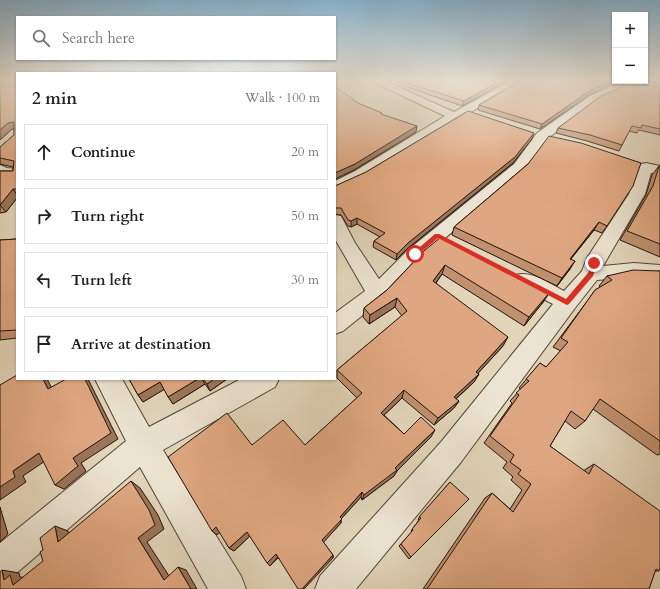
<!DOCTYPE html>
<html lang="en">
<head>
<meta charset="utf-8">
<style>
  body { margin:0; font-family:Cardo,serif; background:#f6f6f6; color:#222 }
  .controls { position:absolute; right:12px; top:12px; display:grid; overflow:hidden; border-radius:0px; box-shadow:0 1px 3px #0004 }
  .controls button { width:36px; height:36px; display:grid; place-items:center; padding:0; border:0; border-bottom:1px solid #e0e0e0; background:#fff; color:#222; font:20px sans-serif }
  .stop { position:absolute; width:12px; height:12px; margin:-9px; border:3px solid #d93025; border-radius:50%; background:#fff }
  .stop.end { background:#d93025; border-color:#fff; box-shadow:0 1px 4px #0008 }
  .list { margin:0; padding:0; list-style:none }
  h2 { display:flex; justify-content:space-between; align-items:center; height:52px; margin:0; padding:0 16px; font-size:17px }
  h2 small { font-size:13px; font-weight:400; color:#767676 }
  .list li { display:grid; grid-template-columns:26px 1fr auto; gap:12px; align-items:center; box-sizing:border-box; height:56px; margin:0 8px 8px; padding:0 8px; border:1px solid #e0e0e0; border-radius:0px }
  .list b { display:block; font-size:15px; white-space:nowrap }
  .list em { font-size:13px; font-style:normal; color:#767676 }
  .icon { flex:none; width:22px; height:22px; fill:none; stroke:currentColor; stroke-width:2; stroke-linecap:round; stroke-linejoin:round }
  .map { position:relative; flex:none; width:660px; height:589px; overflow:hidden }
  .search { position:absolute; background:#fff; box-shadow:0 1px 3px #0004; left:16px; top:16px; width:320px; height:44px; display:flex; align-items:center; gap:10px; box-sizing:border-box; padding:0 14px; border-radius:0px; color:#767676; font-size:15px }
  .panel { position:absolute; background:#fff; box-shadow:0 1px 3px #0004; left:16px; top:72px; width:320px; height:308px; border-radius:0px }
  .map>svg:first-child { display:block }
  .lines { fill:none; stroke-linecap:round; stroke-linejoin:round }
  .minor-casing { stroke:#504438; stroke-width:2 }
  .highway-casing { stroke:#1f130d; stroke-width:2 }
  .minor { fill:#ece4d2; fill-rule:evenodd }
  .highway { fill:#e2d5b9; fill-rule:evenodd }
  .wall { fill:#c0906f; stroke:#1f130d }
  .shaded-wall { fill:#9c755a; stroke:#1f130d }
  .building { fill:#dfa781; stroke:#1f130d }
  .route { fill:#d93025 }
</style>
</head>
<body>
<div class="map">
<svg width="660" height="589" viewBox="0 0 660 589">
  <rect width="100%" height="100%" fill="#e2d5b9"/>
  <filter id="stains"><feTurbulence type="fractalNoise" baseFrequency=".005" numOctaves="4"/><feColorMatrix values="0 0 0 0 .2 0 0 0 0 .09 0 0 0 0 .02 0 0 0 .5 -.17"/></filter>
  <radialGradient id="worn" r=".72"><stop offset=".6" stop-color="#630" stop-opacity="0"/><stop offset="1" stop-color="#630" stop-opacity=".3"/></radialGradient>
  <g class="lines">
    <defs>
      <path id="minor" d="M371,81H385L454,112L511,81H524L450,124L365,177L335,192V181L355,171L445,116Z
        M614,81H625L617,91L598,100L547,139L524,170L422,258L384,298L343,331L335,334V313L365,291L335,239V215L341,216L355,243L379,279L408,250L514,164L537,133L590,96L609,87Z
        M646,163L660,166V175L651,173L645,194L603,266L634,263L660,265V279L634,277L597,280L575,308L461,462L356,589H315L320,576L441,442L553,304L516,285L513,280L516,275C531,270 550,284 564,291L582,271L587,258L629,194L639,167L641,164Z
        M0,165L7,168L17,169V177L0,176Z
        M95,379H122L149,427L241,379H279L275,387L163,450L241,576L246,589H208L140,467L12,577L0,583V543L126,441Z"/>
      <path id="highway" d="M638,81L660,82V88L639,83Z"/>
    </defs>
    <use href="#minor" class="minor-casing"/>
    <use href="#highway" class="highway-casing"/>
    <use href="#minor" class="minor"/>
    <use href="#highway" class="highway"/>
  </g>
  <path class="wall" d="M0,81H17V198L6,212L0,213V171H13V167L0,164V147L14,135V129H12L0,140Z
    M395,81H507L462,106L410,88Z
    M520,81H612L608,86L589,95L540,129L478,110L479,105Z
    M647,81H660V85Z
    M660,88V135L639,130L637,133L629,131L619,151L587,141L556,133L558,128Z
    M532,139L513,163L407,249L396,260L373,247L374,241L380,237L357,224L351,227L348,226L341,215L335,214V186Z
    M528,164L607,226L602,233L594,230L571,259L570,269L557,286L452,235L454,227Z
    M659,166H660V257L620,240L646,195L652,175Z
    M17,239V338L0,340V240Z
    M425,250L544,301L524,326L442,274L436,283L503,346L478,373L479,374L474,382L456,399L459,401L454,408L434,425L402,398L384,415L404,434L431,437L397,471L394,476L362,500L361,497L341,519V523L323,542L333,555V558H278L270,566L250,536L234,551L229,548L220,532L217,535L212,531L252,445H305L357,398L337,378V370L402,316L395,307L369,324L363,317L364,308L387,290Z
    M660,271V454L657,455L593,409L585,421L575,429L565,421L550,446L583,471L594,464L659,571H655L649,589H423L485,498L492,493L510,509L522,490L511,480L513,477L503,468L507,462L484,443L512,403L510,401L521,389L519,388L540,363L546,367L561,351L553,347L588,300L595,290L601,287L599,286L607,276Z
    M129,379H227L210,391L205,384L173,404L164,389L143,402L138,395Z
    M450,482L411,557L409,559L399,546L412,532L411,531L419,520L418,519Z"/>
  <path class="shaded-wall" d="M500,81H507L462,106L464,101Z
    M610,81H612L608,86L589,95L540,129L542,124L591,90Z
    M14,122L17,128L12,129L0,140V130L8,123Z
    M417,126L416,132L354,170L335,179V173Z
    M534,133L532,139L513,163L407,249L396,260L397,254L408,243Z
    M13,189L17,195V198L6,212L0,205Z
    M357,218V224L351,227V221Z
    M599,222L594,230L565,266L570,259Z
    M575,261L570,269L557,286L562,278Z
    M445,265L442,274L431,290L433,281Z
    M550,292L544,301L524,326L529,317Z
    M397,298L395,307L369,324L370,315Z
    M508,337L503,346L472,380L476,372Z
    M479,374L474,382L450,404L454,397Z
    M43,379H47L56,396L48,389Z
    M85,379H88L118,439L81,463L86,471L64,489L55,485L73,458Z
    M198,379H202L205,384L173,404L168,397Z
    M214,379H227L210,391L207,384Z
    M160,382L165,389L143,402L138,395Z
    M404,390L402,398L379,420L381,413Z
    M459,401L454,408L434,425L438,418Z
    M435,430L431,437L397,471L394,476L362,500L364,495L395,468Z
    M39,453L48,459L23,476L26,482L0,500V487L13,471Z
    M131,481L140,488L158,515L164,529L147,542L173,582L164,580L138,538Z
    M362,492L361,497L341,519V523L322,544V540L340,517Z
    M0,507L8,534L0,542Z
    M55,526L68,531L72,546L58,542Z
    M216,527L221,531L217,535L212,531Z
    M247,532L250,536L234,551L229,548Z
    M276,554L278,557L270,566L267,563Z
    M333,555V558L304,589H302Z
    M178,567L186,570L197,589H191Z
    M2,570L19,573L20,577L27,578L13,585L4,580Z"/>
  <path class="building" d="M0,81H17V189H13L0,205V171H13L14,161L0,158V147L14,135V122L8,123L0,130Z
    M405,81H500L464,101L411,84Z
    M520,81H610L591,90L542,124L479,105Z
    M626,81H629L660,88V129L642,125L641,128L632,126L622,145L590,135L558,128L601,96L620,88Z
    M335,86L358,103L382,113L381,114L417,126L355,164L335,173Z
    M468,111L534,133L515,157L408,243L397,254L374,241L385,233L357,218L351,221L348,220L341,208H335V186L366,172Z
    M549,136L581,143L641,163L633,186L607,226L599,222L570,259L575,261L562,278L454,227L528,164Z
    M659,166H660V244L627,231L653,186Z
    M441,237L550,292L529,317L445,265L433,281L508,337L476,372L479,374L454,397L459,401L438,418L404,390L381,413L404,434L421,417L435,430L395,468L397,470L364,495L362,492L340,517L342,519L322,540L333,555L302,589H298L276,554L267,563L247,532L229,548L216,527L212,531L168,457L227,413L252,445L283,420L305,445L362,393L337,370L407,311L397,298L370,315L364,308L387,290L425,250Z
    M17,239V330L0,331V240Z
    M633,270L660,271V441L600,399L585,421L571,411L550,446L589,474L594,464L660,511V567L659,571L656,569L649,589H427L492,493L513,512L531,484L518,474L521,470L510,462L514,455L490,436L519,395L516,393L529,381L526,379L540,363L546,367L568,342L561,338L595,290L612,280L607,276Z
    M17,375V379H43L48,389L66,379H85L111,433L73,458L78,466L55,485L39,453L13,471L15,477L0,487V385Z
    M129,379H198L168,397L160,382L138,395Z
    M203,379H214L207,384Z
    M131,481L149,510L155,525L138,538L164,580L178,567L191,589H0V572L2,570L4,580L10,575L13,585L43,561L40,552L43,550L40,538L55,526L58,542Z
    M450,482L469,499L411,557L401,544L413,530L412,529L421,518L419,517Z"/>
  <linearGradient id="sky" x2="0" y2="1"><stop stop-color="#87b5d4"/><stop offset="0.49" stop-color="#f2ece0"/><stop offset="1" stop-color="#f2ece0" stop-opacity="0"/></linearGradient>
  <rect width="660" height="164" fill="url(#sky)"/>
  <path class="route" d="M435,234H439L566,299L588,273L592,262L597,263L593,276L569,304L567,305L438,238L417,256H413V253Z"/>
  <rect width="100%" height="100%" filter="url(#stains)"/>
  <rect width="100%" height="100%" fill="url(#worn)"/>
</svg>
<div class="controls">
<button>+</button>
<button>−</button>
</div>
<div class="stop" style="left:415px;top:254px"></div>
<div class="stop end" style="left:594px;top:263px"></div>
<div class="search"><svg class="icon" aria-label="search" viewBox="0 0 24 24"><circle cx="10" cy="10" r="6"/><path d="M15 15l6 6"/></svg>Search here</div>
<section class="panel">
<h2>2 min<small>Walk · 100 m</small></h2>
<ul class="list">
<li><svg class="icon" aria-label="ahead" viewBox="0 0 24 24"><path d="M12 20V5M6 11l6-6 6 6"/></svg><div><b>Continue</b></div><em>20 m</em></li>
<li><svg class="icon" aria-label="right" viewBox="0 0 24 24"><path d="M7 20v-9h11M14 6l5 5-5 5"/></svg><div><b>Turn right</b></div><em>50 m</em></li>
<li><svg class="icon" aria-label="left" viewBox="0 0 24 24"><path d="M17 20v-9H6M10 6l-5 5 5 5"/></svg><div><b>Turn left</b></div><em>30 m</em></li>
<li><svg class="icon" aria-label="arrive" viewBox="0 0 24 24"><path d="M6 21V4h12l-3 4 3 4H6"/></svg><div><b>Arrive at destination</b></div></li>
</ul>
</section>
</div>
</body>
</html>
